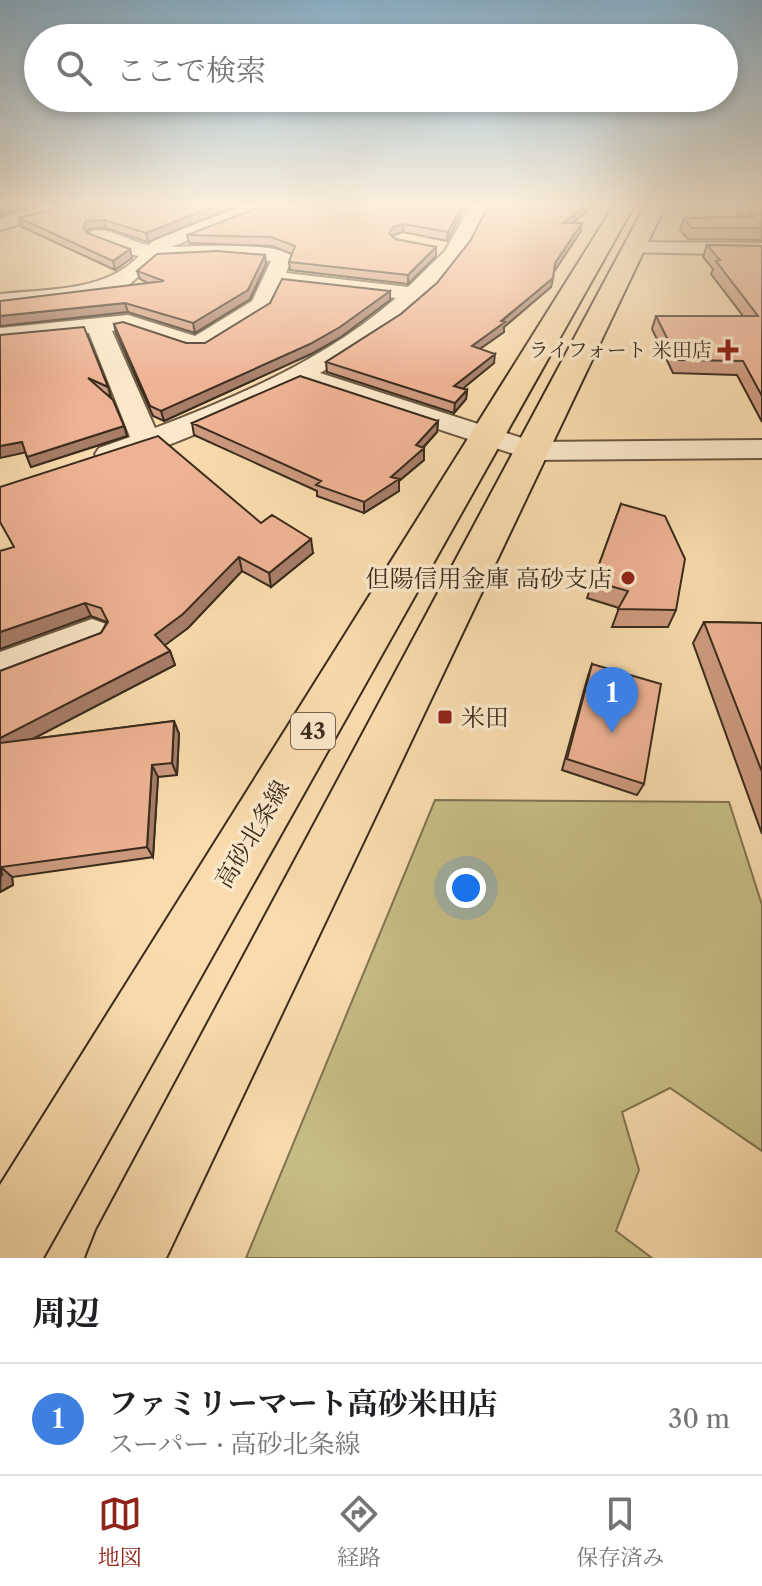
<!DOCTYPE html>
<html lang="ja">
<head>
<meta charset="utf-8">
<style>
  body { margin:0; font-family:"Libre Caslon Text","Noto Serif JP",serif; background:#f2f2f2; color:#202124 }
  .you { position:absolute; left:466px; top:888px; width:28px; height:28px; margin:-20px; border:6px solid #fff; border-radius:50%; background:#1a73e8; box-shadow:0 0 0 12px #1a73e833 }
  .badge { display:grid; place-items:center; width:52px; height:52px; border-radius:50%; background:#8f2418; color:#fff; font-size:26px; font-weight:700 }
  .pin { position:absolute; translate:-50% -66px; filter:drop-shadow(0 2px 4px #0008) }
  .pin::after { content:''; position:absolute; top:42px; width:28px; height:24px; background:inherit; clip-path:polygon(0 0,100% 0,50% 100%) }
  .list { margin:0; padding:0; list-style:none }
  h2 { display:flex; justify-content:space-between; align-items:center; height:104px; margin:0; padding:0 32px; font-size:34px }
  h2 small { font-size:26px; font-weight:400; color:#757577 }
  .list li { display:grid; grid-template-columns:52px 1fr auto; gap:24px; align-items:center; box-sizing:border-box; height:112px; padding:0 32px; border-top:2px solid #e0e0e0 }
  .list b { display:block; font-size:30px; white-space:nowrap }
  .list p { margin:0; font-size:26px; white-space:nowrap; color:#757577 }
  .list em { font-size:26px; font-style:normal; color:#757577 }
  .icon { flex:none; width:44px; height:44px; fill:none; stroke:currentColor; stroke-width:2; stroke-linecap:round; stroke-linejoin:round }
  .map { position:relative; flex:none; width:762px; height:1258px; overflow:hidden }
  .search { position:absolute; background:#fff; box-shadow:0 4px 12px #0003; left:24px; right:24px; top:24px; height:88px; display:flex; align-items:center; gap:20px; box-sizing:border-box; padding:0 28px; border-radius:44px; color:#757577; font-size:30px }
  .sheet { height:216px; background:#fff }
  nav { display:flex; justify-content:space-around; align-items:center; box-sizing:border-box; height:112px; border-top:2px solid #e0e0e0; background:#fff; font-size:22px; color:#757577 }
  nav a { display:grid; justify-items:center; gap:4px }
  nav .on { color:#8f2418 }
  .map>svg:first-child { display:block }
  .green { fill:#c6bd85; stroke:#807451; stroke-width:2 }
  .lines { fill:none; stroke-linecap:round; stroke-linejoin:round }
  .minor-casing { stroke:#6a5841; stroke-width:4 }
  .major-casing { stroke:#3b2c1d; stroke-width:4 }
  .minor { fill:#fbe8ca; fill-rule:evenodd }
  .major { fill:#f9dbae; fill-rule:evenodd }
  .wall { fill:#cd9a7f; stroke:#3b2c1d; stroke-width:2 }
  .shaded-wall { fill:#a77d68; stroke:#3b2c1d; stroke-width:2 }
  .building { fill:#eeb394; stroke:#3b2c1d; stroke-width:2 }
  .poi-dot { fill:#8f2418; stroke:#fbe8ca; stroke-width:3 }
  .labels { text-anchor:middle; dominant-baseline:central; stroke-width:7; stroke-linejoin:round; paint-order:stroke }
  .far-poi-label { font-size:20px; fill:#3b2c1d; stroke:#fbe8ca; text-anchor:end }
  .shield { fill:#fbe8ca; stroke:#756451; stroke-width:2 }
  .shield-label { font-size:22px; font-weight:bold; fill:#3b2c1d }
  .poi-label { font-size:24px; fill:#3b2c1d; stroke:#fbe8ca; text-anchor:end }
  .street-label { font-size:24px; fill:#3b2c1d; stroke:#fbe8ca }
</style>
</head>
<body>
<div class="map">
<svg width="762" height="1258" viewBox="0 0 762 1258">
  <rect width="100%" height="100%" fill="#f9dbae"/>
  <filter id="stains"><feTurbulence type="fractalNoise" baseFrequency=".0025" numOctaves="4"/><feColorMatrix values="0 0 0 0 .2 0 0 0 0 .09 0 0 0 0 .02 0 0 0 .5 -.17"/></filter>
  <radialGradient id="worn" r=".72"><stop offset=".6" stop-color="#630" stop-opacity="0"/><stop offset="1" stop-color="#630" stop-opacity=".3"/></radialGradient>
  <path class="green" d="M435,800L729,802L762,905V1151L670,1088L622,1112L639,1170L616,1231L652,1258H246Z"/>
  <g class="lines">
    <defs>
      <path id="minor" d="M51,204H79L76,208L0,230V218Z
        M248,204H273L270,208L171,247C193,246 280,242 293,256L286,273L408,287L445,251L471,205L491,204C477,223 471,245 457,264C422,308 369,345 320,373L534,442L762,440V458L532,460L301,384C266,403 133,469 99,460L95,454L99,448L130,437L89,333L0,342V328L128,315L195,336L252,301L271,261L218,257L158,260L125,288L72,300L0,308V294C46,289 105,292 139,256L124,253L91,239L88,235L91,231C109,226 131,243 149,245L154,240ZM281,285L396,298C327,358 240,396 155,428L112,331L126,329L189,350H207L270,310Z
        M634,242L762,243V255L627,252L624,248Z
        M92,619L106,624L111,634L106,644L0,684V652Z"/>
      <path id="major" d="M615,204H635L43,1258H0V1185Z
        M646,204H666L166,1258H86L97,1230Z"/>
    </defs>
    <use href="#minor" class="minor-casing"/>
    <use href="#major" class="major-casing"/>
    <use href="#minor" class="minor"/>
    <use href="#major" class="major"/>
  </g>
  <path class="wall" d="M71,204H241L148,242L106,228L89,229L87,232L132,258L115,270L22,227L19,218Z
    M335,204H474L466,205L447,241L403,232L393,235L392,236L395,239L436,247V256L408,284L290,270L289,262L292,254L272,246L189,243L187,235Z
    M489,204H592L586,212L573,223L581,231L554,271L551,287L504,327V332L480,349L494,363L463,388L467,390L466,399L454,413L327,372L326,362L401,314L437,283L471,240Z
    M730,204H762V240L688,239L680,230L684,218L741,217Z
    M707,245L762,246V422L737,375L673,373L652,329L656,316H743L711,274L713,269L703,257Z
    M266,264L250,299L195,333L128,312L0,326L148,283L140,279L137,271Z
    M390,300L341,337L311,354L164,421L153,416L116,333L114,324L186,343H205Z
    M0,335L108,387L111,397L108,395L124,426L127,436L31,467L25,452Z
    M438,421L437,432L423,448H424V460L399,481V491L364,513L317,496V491L194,435L192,423Z
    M621,504L676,610L668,627H612L619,608L587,598Z
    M261,523L313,553L271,587L242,571L188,628L164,645L170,651L175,665L32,739L174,721L179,734L177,775L158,777L153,857L12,877L13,885L0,892V671L101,633L107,622L91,616L0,649V551Z
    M704,622L762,623V834L693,643Z
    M592,664L644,784L637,795L562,770L588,676Z"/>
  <path class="shaded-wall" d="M12,204H41L0,216V207Z
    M220,204H241L148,242L146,233Z
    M463,204H474L466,205L447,241L448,232Z
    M588,204H592L586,212L562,231L563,223Z
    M104,220L106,228L89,229L85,235L83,227L86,221Z
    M582,223L581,231L554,272L555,263Z
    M403,224V232L393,235L389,241V233L393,227Z
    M436,247V256L408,284V275Z
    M130,249L132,258L115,270L113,261Z
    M265,255L266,264L250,299L195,333L193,323Z
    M553,278L551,287L504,327V332L471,355L472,346Z
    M390,291V300L341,337L311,354L164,421L161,411Z
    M125,303L128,312L0,326V316Z
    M495,354L494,363L454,396V386Z
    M467,390L466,399L454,413L455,403Z
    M438,421L437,432L416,455L424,448V460L399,481V491L364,513V502L391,477L416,445Z
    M124,426L127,436L31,467L27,457Z
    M22,442L27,452L0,458V446Z
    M311,539L313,553L271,587L269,573Z
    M239,557L242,571L188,628L160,649L155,635Z
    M85,603L91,616L0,649V632Z
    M170,651L175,665L0,756V738Z
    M174,721L179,734L177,775L172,763Z
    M152,765L158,777L153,857L147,847Z
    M1,867L12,877L13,885L0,892Z"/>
  <path class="building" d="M0,204H12L0,207Z
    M71,204H220L146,233L104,220L86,221L83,227L87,233L130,249L113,261L19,218Z
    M268,204L333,205L463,204L448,232L403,224L393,227L389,233L395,239L436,247L408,275L289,262L295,246L271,237L187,235Z
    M489,204H588L563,223H582L555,263L553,278L501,321L505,322L472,346L495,354L454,386L467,390L455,403L326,362L401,314L437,283L471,240Z
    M743,204H762V228H692L684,218L754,217Z
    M707,245L762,246V396L743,361L678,360L656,316H758L716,261L720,260Z
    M217,251L265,255L248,290L193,323L125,303L0,316V301L164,281L137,271L157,254Z
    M282,279L390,291L340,327L310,344L161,411L150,406L114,324L123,322L186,343H205L270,303Z
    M84,327L108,387L88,378L113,400L124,426L27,457L22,442L0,446V335Z
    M300,376L438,421L416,445L424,448L391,477L399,479L364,502L316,485L321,481L192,423Z
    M158,436L261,523L272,515L311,539L269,573L239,557L183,614L155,635L170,651L0,738V671L101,633L108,622L101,608L85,603L0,632V551L14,547L0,522V487Z
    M621,504L665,516L685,559L676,610L618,609L628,591L593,581Z
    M704,622L762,623V772Z
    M592,664L661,684L644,784L567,759Z
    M174,721L172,763L152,765L147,847L1,867L2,875L0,876V743Z"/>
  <linearGradient id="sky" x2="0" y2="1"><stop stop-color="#8bb6d2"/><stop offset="0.54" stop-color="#fcefdb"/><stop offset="1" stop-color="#fcefdb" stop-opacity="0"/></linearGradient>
  <rect width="762" height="380" fill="url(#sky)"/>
  <g class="poi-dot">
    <path d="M724 338h8v8h8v8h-8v8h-8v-8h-8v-8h8z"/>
    <circle cx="628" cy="578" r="8"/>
    <rect x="437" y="709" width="16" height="16" rx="4"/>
  </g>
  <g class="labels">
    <g class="far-poi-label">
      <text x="712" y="350">ライフォート 米田店</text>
    </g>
    <rect class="shield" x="291" y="713" width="44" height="36" rx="6"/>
    <g class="shield-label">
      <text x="313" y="731">43</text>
    </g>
    <g class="poi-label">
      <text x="612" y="578">但陽信用金庫 高砂支店</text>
      <text x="461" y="717" text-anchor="start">米田</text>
    </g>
    <g class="street-label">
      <text transform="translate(252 834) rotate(-59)">高砂北条線</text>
    </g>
  </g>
  <rect width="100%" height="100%" filter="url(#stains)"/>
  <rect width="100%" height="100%" fill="url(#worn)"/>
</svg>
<div class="you"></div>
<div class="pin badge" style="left:612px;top:733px;background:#3f7fe0">1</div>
<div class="search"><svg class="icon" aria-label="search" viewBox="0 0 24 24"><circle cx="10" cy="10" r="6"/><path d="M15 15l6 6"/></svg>ここで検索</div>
</div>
<section class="sheet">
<h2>周辺<small></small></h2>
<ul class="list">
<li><span class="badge" style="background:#3f7fe0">1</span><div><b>ファミリーマート高砂米田店</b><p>スーパー · 高砂北条線</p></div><em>30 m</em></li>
</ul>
</section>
<nav>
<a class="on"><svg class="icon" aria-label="map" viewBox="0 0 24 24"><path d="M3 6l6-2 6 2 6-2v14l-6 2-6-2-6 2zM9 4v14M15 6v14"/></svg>地図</a>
<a><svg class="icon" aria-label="directions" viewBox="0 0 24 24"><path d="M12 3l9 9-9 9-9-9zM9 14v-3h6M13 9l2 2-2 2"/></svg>経路</a>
<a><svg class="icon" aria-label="saved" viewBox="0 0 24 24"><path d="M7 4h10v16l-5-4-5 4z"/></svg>保存済み</a>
</nav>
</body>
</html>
